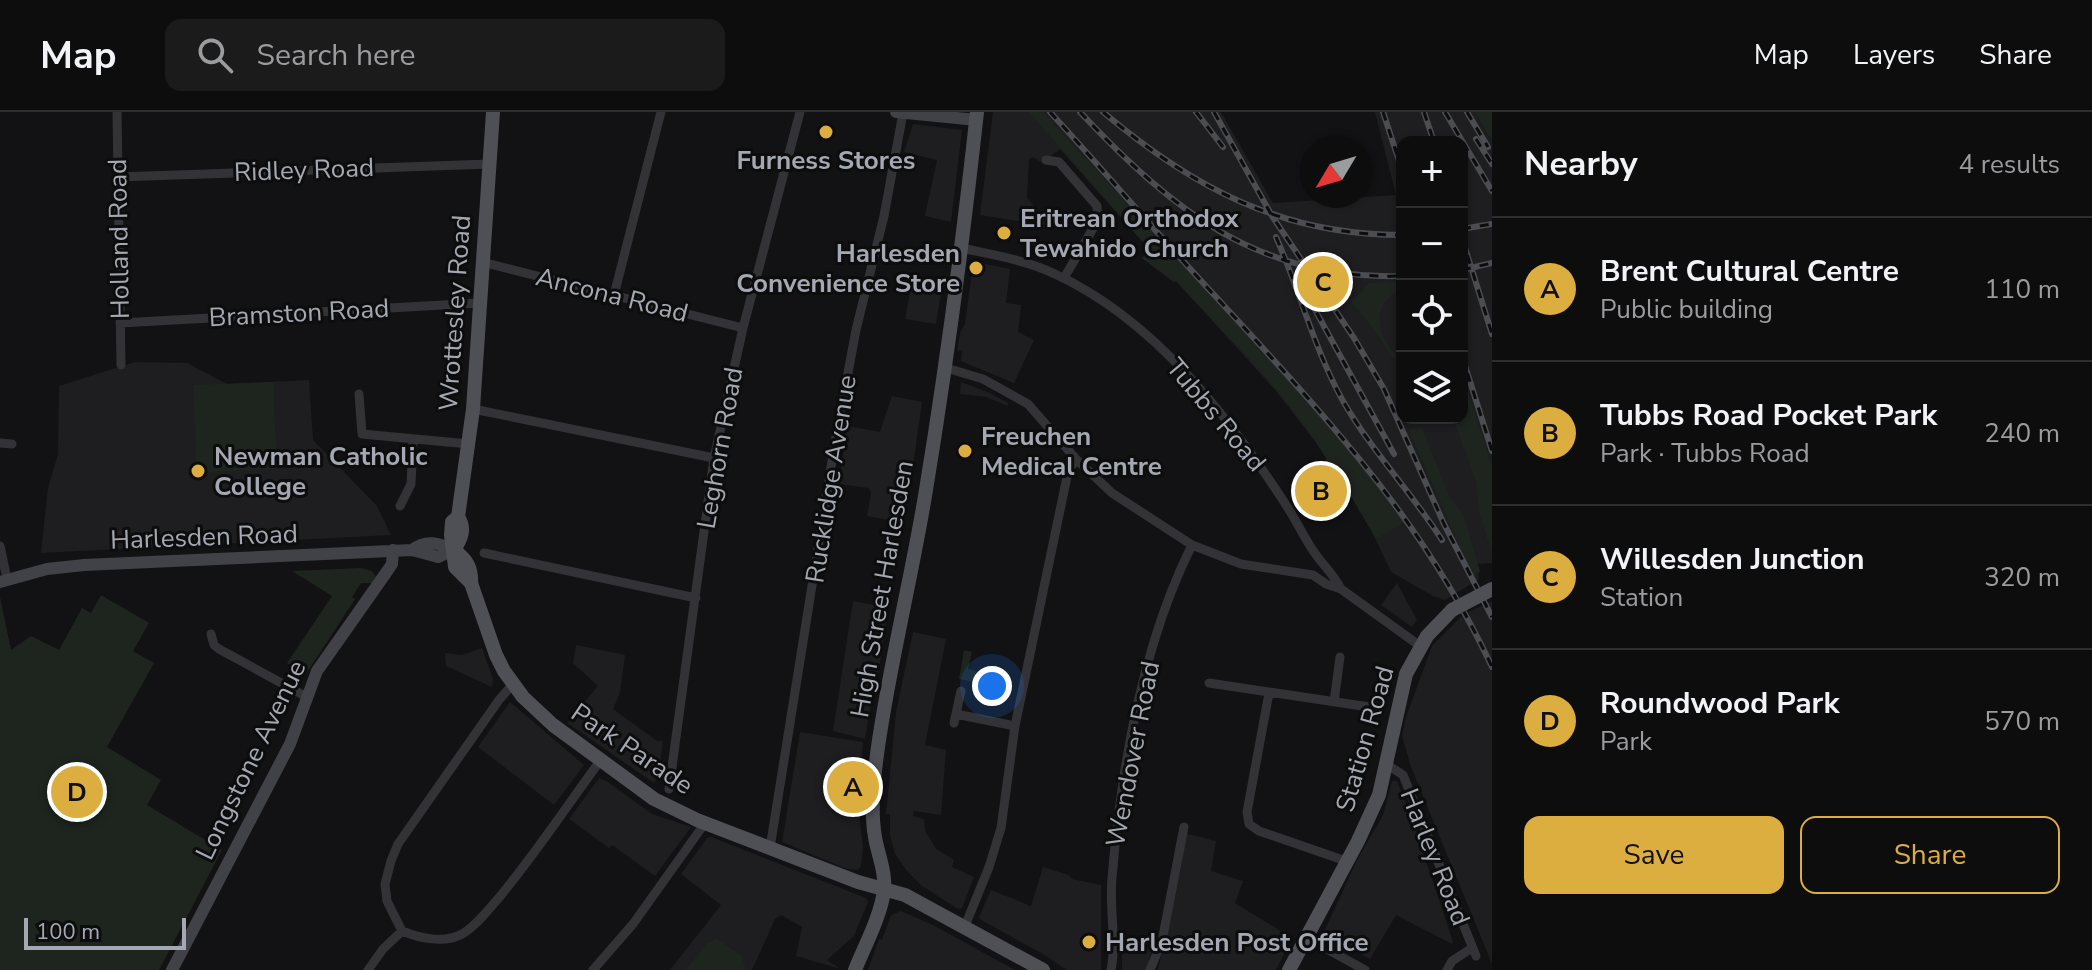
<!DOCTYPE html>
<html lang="en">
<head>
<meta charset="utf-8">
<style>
  body { margin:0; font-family:"Nunito Sans",sans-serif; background:#1c1b1c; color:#f1f3f6 }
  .controls { position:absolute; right:24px; top:24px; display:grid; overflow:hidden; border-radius:16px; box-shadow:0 2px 6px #0004 }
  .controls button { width:72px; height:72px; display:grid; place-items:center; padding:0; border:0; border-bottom:2px solid #2e2d2e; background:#0e0d0e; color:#f1f3f6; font:40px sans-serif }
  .compass { position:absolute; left:1300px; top:24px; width:72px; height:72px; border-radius:50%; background:#0e0d0e; box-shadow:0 2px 6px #0004; rotate:232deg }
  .scale { position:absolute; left:24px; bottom:20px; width:162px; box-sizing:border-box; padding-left:8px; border:4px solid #a4a8b2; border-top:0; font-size:22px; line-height:28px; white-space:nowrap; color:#a4a8b2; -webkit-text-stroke:6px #0d0d0e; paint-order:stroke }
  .you { position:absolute; left:992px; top:574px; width:28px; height:28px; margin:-20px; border:6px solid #fff; border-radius:50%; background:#1a73e8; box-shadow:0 0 0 12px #1a73e833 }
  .badge { display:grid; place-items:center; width:52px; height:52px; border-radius:50%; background:#dcae40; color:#111; font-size:26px; font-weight:700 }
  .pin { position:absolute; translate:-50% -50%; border:4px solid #fff; box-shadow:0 2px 8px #0006 }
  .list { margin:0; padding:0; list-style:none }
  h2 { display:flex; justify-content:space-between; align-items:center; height:104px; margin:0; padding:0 32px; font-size:34px }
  h2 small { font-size:26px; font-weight:400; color:#9b9c9e }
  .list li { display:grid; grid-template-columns:52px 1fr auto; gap:24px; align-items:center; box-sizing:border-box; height:144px; padding:0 32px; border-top:2px solid #2e2d2e }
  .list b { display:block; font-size:30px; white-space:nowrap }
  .list p { margin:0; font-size:26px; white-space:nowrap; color:#9b9c9e }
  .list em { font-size:26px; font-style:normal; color:#9b9c9e }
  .actions { display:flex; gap:16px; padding:24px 32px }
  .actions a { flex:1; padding:18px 0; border:2px solid #dcae40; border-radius:16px; text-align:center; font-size:28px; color:#dcae40 }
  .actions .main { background:#dcae40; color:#111 }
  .icon { flex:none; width:44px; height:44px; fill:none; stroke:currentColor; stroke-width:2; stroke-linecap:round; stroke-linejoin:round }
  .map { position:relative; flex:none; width:1492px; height:858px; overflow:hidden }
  header { display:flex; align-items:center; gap:48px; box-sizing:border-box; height:112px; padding:0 40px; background:#0e0d0e; border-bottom:2px solid #2e2d2e }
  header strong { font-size:38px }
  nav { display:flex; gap:44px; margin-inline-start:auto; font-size:28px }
  .search { width:560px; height:72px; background:#1c1b1c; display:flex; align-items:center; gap:20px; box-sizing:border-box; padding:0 28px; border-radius:16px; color:#9b9c9e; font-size:30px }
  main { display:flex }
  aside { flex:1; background:#0e0d0e }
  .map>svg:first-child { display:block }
  .built { fill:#1e1e20; fill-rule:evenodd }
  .green { fill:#1e251f }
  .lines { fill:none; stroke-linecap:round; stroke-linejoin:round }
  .street { stroke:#333337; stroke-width:9 }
  .secondary { stroke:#414247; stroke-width:12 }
  .primary { stroke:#4f5056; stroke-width:14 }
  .rail-casing { stroke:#4c4d52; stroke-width:6 }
  .rail { stroke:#0d0d0e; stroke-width:3; stroke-dasharray:9; stroke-linecap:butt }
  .primary-bridge { stroke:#4f5056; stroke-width:14 }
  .poi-dot { fill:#dcae40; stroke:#0d0d0e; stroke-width:3 }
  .labels { text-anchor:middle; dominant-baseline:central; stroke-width:6; stroke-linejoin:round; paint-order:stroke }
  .poi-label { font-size:26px; font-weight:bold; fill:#a4a8b2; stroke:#0d0d0e; text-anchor:start }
  .street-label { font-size:26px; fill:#a4a8b2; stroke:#0d0d0e }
</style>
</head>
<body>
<header>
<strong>Map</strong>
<div class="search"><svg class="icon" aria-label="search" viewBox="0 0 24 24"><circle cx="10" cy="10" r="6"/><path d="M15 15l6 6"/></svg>Search here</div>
<nav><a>Map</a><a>Layers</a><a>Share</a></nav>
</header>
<main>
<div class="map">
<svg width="1492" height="858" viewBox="0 0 1492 858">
  <rect width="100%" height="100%" fill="#121113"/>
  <path class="built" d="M993,0H1221L1273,91L1396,83L1375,0H1474L1492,29V451L1478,452L1479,467L1445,488L1433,484L1391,460L1367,409L1349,380L1317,332L1276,279L1176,169L1174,170L1142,146L1149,137L1060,37L1042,51L1033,45L1029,48L1027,86L1048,110L1044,113L980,103ZM1402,30H1462V306H1402Z
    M913,12L962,18L951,110L925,104L937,48L904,40Z
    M976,150L1010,157L1006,191L1021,193L1018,220L1034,228L1014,271L961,249L962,239L957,238L960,221L965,212L973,152Z
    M913,163L943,169L936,212L905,207Z
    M135,250L187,251L227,272L309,268L313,328L377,394L391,423L41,441L48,376L58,342L59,274Z
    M961,270L990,281L1008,291V294L986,285L960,282Z
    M892,284L922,290L905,411L867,404L871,381L869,376L838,372L848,314L880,320Z
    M1397,471L1417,508L1412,515L1381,493Z
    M853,489L888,496L877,572L874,573L865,627L833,619Z
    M1492,489V852L1411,655L1402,624L1406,605L1432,534L1464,502Z
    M913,520L946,527L925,633L946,638L941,703L914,699L913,704L924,707L925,718L936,737L954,748L952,755L974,765L962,796L958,797L922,774L907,759L895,742L890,723V702H886L896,600Z
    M576,533L625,543L620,581L613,597L657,629H663L659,662L654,671L567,611L598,574L573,551Z
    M482,536L493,567L492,575L446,554L445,541L462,543Z
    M510,590L584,653L554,693L478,635Z
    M800,620L863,630L858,693L863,735L861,754L858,758L847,757L782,730Z
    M599,666L608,670L652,702L691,715L655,764L612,733L609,736L569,707Z
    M1392,669H1397L1413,710L1453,830L1452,832L1396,803L1370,847L1323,822L1357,748L1383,703Z
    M1184,721L1216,729L1211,759L1243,769L1235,791L1292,826L1276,858H1158L1182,750Z
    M711,725L866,786L868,790L854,824L827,848L841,857L796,844L802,815L781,803L775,807L752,858H670L721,793L681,762L707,726Z
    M1043,755L1069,763L1072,767L1101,773V858H1067L1043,842L981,808L979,805L991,778L1031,794Z
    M901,799L933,813L1015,858H868L879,827L882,828L891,803Z
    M1122,835L1152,837L1146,858H1122Z"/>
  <path class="green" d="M1029,0H1043L1302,283L1367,357L1405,410L1376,427L1349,381L1307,407L1291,381L1319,363L1314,356L1327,348C1288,281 1228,226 1176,169L1174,170L1142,146L1149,137Z
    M1474,0H1492V29Z
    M1398,170L1397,179C1370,195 1378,226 1397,244L1393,246L1371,213L1351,190L1369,171Z
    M1462,261L1492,354V441L1480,403L1476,369L1453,306H1462Z
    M273,270L277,357L197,360L193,273Z
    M1415,316L1416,318L1422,316L1450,386L1464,404L1480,459L1473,464L1409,319Z
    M361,456L372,459L376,465L372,471H361L352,485L355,487L306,562L287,551L332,484L292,459Z
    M101,483L149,511L133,539L154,551L107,635L161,668L147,693L222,738L159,858H0V485L11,538L31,524L59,538L82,496L91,501Z
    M964,538L972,540L968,557L976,559L974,570L959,567Z
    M716,827L741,843L746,858H686L706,832Z"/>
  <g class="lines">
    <path class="street" d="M117,0L121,253
      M1046,48L1059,50L1097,94L1098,108L1064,166
      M118,65L490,52
      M961,136C993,143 1026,148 1055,162C1155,208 1230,306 1288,396C1299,413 1307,433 1320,448C1328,458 1335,465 1341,477L1420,534
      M482,150L743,216
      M614,183L661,0
      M120,211L479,191
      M943,255L983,267L1028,292L1076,347L1112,381L1192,433L1241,452L1313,463L1326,472L1341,477
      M359,282L362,322L469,332
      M473,297L714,346
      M0,331L12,332
      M400,394L411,372L413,327
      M0,434L7,467
      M484,441L696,486
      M211,522L214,533L219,537L305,584
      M1209,571L1376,596
      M1269,581L1247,700L1249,712L1259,719L1346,749
      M1334,590L1340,545
      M956,602L1015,614
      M954,611L961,579
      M1386,652L1403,663L1476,844
      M669,677L714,346L743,216L800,0
      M770,736L835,330L856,218L884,104L903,1
      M965,814L989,755L1001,716L1015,614L1068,360L1076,347
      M402,819L387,789L385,772L391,749L398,732L499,588L513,572
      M402,819C419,826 444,832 462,822C475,815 487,799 497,788C534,744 566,695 600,649
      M1305,825L1365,858
      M368,858L383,837L402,819
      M593,858L633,812L705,711
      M1111,858C1117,828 1109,796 1112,766C1121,657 1143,531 1192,433
      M1150,858L1162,829L1184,715
      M1447,858L1452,849L1472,836"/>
    <path class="secondary" d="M896,0L977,8
      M412,438C426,427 439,431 454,438
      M0,470L47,457L84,453L412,438L438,445L454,438
      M172,858L290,632L317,559L388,458L392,452L393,438"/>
    <path class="primary" d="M458,405L452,410L451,423L455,455L471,471
      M454,438C466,447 472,455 471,471L496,543L504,559L523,585L553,613L654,687L697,708L858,770L905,783L1043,858
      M454,438C461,427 466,417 458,405L473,297L493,0
      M855,858C865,833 880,806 884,779C886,760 878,743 875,725C870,696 874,664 878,635C890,551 911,468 925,384C946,257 963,128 977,0
      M1289,858L1358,729L1379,683L1406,562L1427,524L1452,498"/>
    <defs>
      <path id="rail" d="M1050,0C1106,61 1160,125 1217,186C1325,304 1423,407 1492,555
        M1080,0C1173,99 1259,168 1402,164
        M1103,0C1193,76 1282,123 1402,123
        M1196,0L1223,35
        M1214,0L1272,104L1354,226L1384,277L1444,412L1492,505
        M1383,0L1402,58
        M1424,0L1434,30
        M1445,0L1492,79
        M1467,0L1488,35
        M1476,27L1492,52
        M1462,117L1492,112
        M1276,125C1300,179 1314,237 1343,289C1371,338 1411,380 1442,428
        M1462,126L1492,222
        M1462,158L1492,151
        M1308,185L1394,342
        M1462,244L1492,339"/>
    </defs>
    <use href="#rail" class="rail-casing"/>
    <use href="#rail" class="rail"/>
    <path class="primary-bridge" d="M1452,498L1492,477"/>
  </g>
  <g class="poi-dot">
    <circle cx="826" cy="20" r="8"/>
    <circle cx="1004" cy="121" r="8"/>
    <circle cx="976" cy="156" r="8"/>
    <circle cx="965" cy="339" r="8"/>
    <circle cx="198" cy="359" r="8"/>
    <circle cx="1089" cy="830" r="8"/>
  </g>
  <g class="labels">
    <g class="poi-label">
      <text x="826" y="48" text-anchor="middle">Furness Stores</text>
      <text x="1020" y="106">Eritrean Orthodox<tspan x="1020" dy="30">Tewahido Church</tspan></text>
      <text x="960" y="141" text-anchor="end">Harlesden<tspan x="960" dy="30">Convenience Store</tspan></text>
      <text x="981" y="324">Freuchen<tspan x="981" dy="30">Medical Centre</tspan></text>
      <text x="214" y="344">Newman Catholic<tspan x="214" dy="30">College</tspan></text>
      <text x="1105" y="830">Harlesden Post Office</text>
    </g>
    <g class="street-label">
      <text transform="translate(304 58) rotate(-2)">Ridley Road</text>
      <text transform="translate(119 127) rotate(-91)">Holland Road</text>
      <text transform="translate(612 183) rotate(14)">Ancona Road</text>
      <text transform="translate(299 201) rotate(-3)">Bramston Road</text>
      <text transform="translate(455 201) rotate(-86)">Wrottesley Road</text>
      <text transform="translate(1216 303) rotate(50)">Tubbs Road</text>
      <text transform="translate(720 336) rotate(-80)">Leghorn Road</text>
      <text transform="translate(831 367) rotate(-81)">Rucklidge Avenue</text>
      <text transform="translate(204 425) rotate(-2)">Harlesden Road</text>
      <text transform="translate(882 477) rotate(-80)">High Street Harlesden</text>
      <text transform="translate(1365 627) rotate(-74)">Station Road</text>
      <text transform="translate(632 637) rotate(34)">Park Parade</text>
      <text transform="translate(1133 642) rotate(-79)">Wendover Road</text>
      <text transform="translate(251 648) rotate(-64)">Longstone Avenue</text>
      <text transform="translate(1435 745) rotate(68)">Harley Road</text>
    </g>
  </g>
</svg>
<div class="controls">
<button>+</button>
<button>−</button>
<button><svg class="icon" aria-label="locate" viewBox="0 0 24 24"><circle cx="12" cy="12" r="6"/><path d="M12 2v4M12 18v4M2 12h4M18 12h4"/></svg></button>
<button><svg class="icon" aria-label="layers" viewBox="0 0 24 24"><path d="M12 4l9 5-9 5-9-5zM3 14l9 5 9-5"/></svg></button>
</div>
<svg class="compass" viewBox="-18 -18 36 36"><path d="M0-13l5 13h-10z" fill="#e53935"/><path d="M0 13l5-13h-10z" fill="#9b9c9e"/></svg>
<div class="scale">100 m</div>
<div class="you"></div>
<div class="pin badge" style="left:853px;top:675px">A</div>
<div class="pin badge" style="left:1321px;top:379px">B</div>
<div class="pin badge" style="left:1323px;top:170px">C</div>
<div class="pin badge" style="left:77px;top:680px">D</div>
</div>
<aside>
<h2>Nearby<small>4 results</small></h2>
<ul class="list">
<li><span class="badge">A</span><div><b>Brent Cultural Centre</b><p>Public building</p></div><em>110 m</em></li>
<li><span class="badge">B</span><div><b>Tubbs Road Pocket Park</b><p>Park · Tubbs Road</p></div><em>240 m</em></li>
<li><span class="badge">C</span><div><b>Willesden Junction</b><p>Station</p></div><em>320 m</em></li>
<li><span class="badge">D</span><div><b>Roundwood Park</b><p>Park</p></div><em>570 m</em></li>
</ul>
<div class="actions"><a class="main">Save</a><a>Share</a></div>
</aside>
</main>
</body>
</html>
